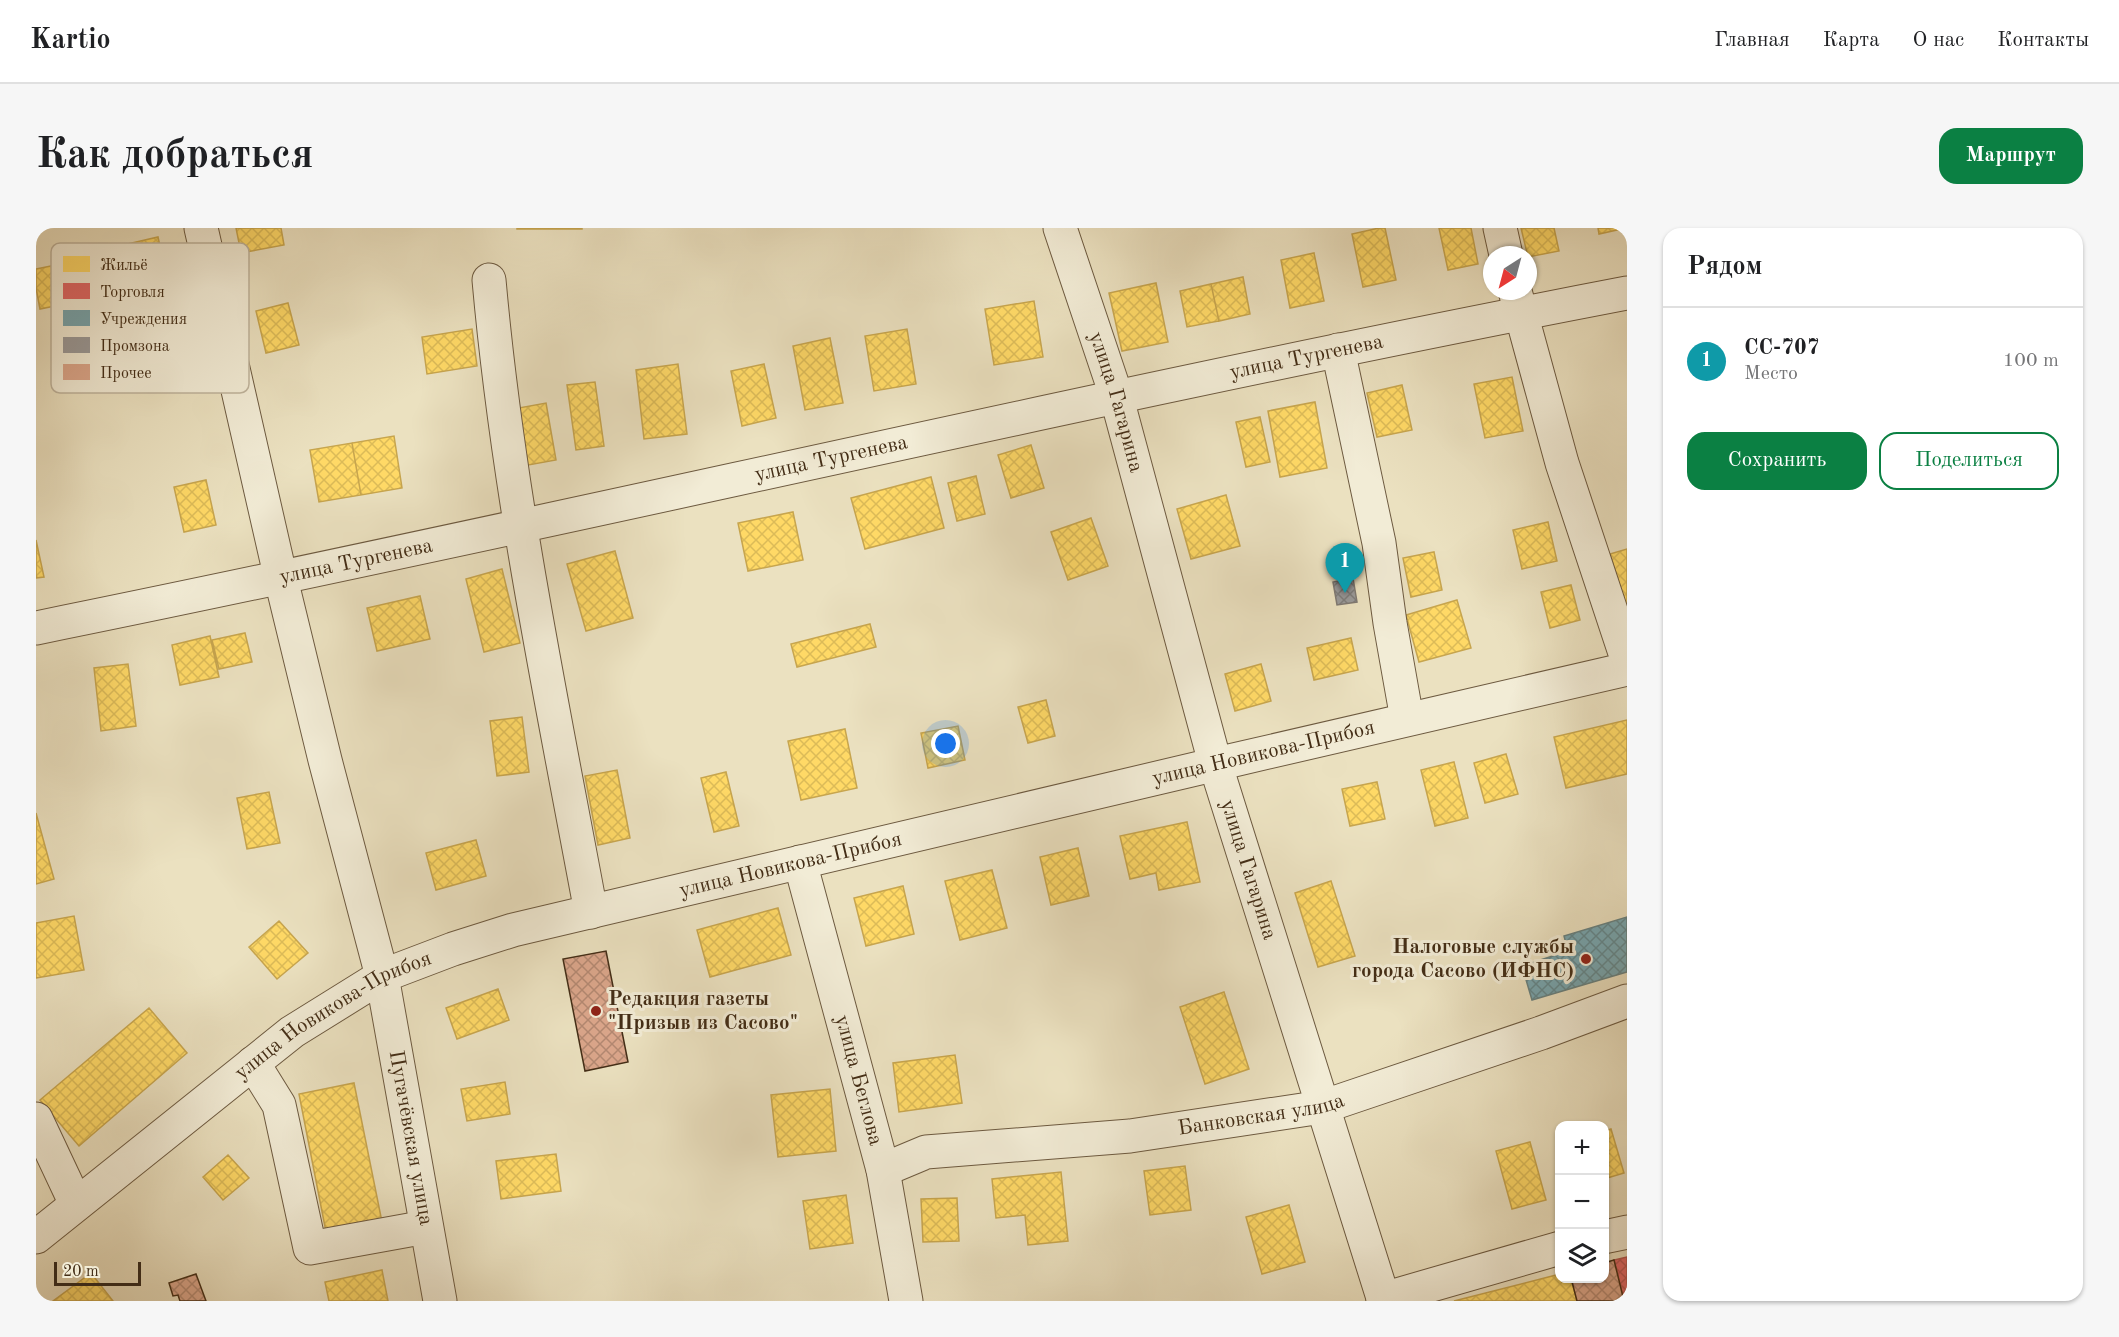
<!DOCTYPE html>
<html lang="ru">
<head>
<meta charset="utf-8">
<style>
  body { margin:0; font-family:"Old Standard TT",serif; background:#f6f6f6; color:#202124 }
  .controls { position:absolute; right:18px; bottom:18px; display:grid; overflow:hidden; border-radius:12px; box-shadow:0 2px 4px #0004 }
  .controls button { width:54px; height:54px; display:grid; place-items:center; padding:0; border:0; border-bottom:2px solid #e0e0e0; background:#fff; color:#202124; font:30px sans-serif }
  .compass { position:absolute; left:1447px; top:18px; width:54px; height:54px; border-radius:50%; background:#fff; box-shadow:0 2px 4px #0004; rotate:216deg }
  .scale { position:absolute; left:18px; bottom:15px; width:87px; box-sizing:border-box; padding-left:6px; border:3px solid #432d16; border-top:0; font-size:16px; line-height:21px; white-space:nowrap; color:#432d16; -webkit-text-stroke:4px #f2ecd6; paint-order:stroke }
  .you { position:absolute; left:910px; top:516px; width:21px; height:21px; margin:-15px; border:4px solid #fff; border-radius:50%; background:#1a73e8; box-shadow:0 0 0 9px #1a73e833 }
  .badge { display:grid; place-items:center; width:39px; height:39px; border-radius:50%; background:#0b8043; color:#fff; font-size:20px; font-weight:700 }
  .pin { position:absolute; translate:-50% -50px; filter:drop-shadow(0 2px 3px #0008) }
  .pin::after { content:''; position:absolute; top:32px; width:21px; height:18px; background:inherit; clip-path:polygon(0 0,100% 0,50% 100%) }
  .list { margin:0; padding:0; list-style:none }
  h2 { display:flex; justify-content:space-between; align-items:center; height:78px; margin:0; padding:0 24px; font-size:26px }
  h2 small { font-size:20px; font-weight:400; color:#757577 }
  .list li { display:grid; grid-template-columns:39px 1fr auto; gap:18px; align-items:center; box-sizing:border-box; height:108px; padding:0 24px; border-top:2px solid #e0e0e0 }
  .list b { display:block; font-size:22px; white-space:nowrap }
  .list p { margin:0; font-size:20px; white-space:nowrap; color:#757577 }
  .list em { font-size:20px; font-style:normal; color:#757577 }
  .actions { display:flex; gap:12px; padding:18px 24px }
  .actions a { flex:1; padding:14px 0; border:2px solid #0b8043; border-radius:18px; text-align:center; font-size:21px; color:#0b8043 }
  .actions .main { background:#0b8043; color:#fff }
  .icon { flex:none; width:33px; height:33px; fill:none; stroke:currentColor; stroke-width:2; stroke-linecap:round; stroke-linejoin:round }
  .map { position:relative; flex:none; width:1591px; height:1073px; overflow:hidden; border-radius:18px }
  header { display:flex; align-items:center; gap:36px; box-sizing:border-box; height:84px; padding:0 30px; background:#fff; border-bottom:2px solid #e0e0e0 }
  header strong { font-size:28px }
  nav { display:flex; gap:33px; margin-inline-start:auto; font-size:21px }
  .intro { display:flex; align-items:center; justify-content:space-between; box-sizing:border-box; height:144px; padding:0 36px }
  h1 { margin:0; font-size:42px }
  .button { padding:15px 27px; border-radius:18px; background:#0b8043; color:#fff; font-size:21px; font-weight:700 }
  main { display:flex; gap:36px; padding:0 36px }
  aside { flex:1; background:#fff; border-radius:18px; box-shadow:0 2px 4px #0004 }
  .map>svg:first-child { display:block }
  .homes { fill:url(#homes-cross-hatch); stroke:#c7a54e; stroke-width:1.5 }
  .shops { fill:url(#shops-cross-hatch); stroke:#b1554e; stroke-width:1.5 }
  .public { fill:url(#public-cross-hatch); stroke:#678181; stroke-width:1.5 }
  .industry { fill:url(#industry-cross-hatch); stroke:#7f7972; stroke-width:1.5 }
  .building { fill:url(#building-cross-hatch); stroke:#432d16; stroke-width:1.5 }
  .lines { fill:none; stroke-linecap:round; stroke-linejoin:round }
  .minor-casing { stroke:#6d5a40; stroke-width:35 }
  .minor { stroke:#f2ecd6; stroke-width:33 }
  .poi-dot { fill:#8f2418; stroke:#f2ecd6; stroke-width:2 }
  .labels { text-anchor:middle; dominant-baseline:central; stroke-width:6; stroke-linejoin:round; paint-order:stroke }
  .street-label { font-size:21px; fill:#432d16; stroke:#f2ecd6 }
  .poi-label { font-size:21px; font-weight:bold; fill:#432d16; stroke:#f2ecd6; text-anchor:end }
  .key { fill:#f2ecd6; stroke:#beb39c; stroke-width:1.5 }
  .key-label { font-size:16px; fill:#432d16 }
</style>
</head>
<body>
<header>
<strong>Kartio</strong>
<nav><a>Главная</a><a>Карта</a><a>О нас</a><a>Контакты</a></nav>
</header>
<div class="intro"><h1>Как добраться</h1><a class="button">Маршрут</a></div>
<main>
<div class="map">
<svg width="1591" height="1073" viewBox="0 0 1591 1073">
  <defs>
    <pattern id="homes-cross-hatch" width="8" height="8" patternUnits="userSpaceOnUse" patternTransform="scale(1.5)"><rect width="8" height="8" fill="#ffd966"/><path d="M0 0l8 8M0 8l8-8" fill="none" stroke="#dcbb58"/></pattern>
    <pattern id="shops-cross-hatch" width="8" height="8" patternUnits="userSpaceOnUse" patternTransform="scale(1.5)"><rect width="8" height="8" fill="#e06666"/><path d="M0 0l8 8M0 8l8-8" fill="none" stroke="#b75453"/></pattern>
    <pattern id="public-cross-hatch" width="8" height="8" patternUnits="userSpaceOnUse" patternTransform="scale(1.5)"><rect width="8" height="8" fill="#76a5af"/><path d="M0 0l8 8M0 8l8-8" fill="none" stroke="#62878d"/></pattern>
    <pattern id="industry-cross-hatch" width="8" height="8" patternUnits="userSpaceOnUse" patternTransform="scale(1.5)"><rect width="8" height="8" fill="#999"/><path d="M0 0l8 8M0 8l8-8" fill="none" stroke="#7e7d7c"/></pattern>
    <pattern id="building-cross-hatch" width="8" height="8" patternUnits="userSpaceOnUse" patternTransform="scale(1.5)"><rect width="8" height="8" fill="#dba68b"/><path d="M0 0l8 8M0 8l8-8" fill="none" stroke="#b38871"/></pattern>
  </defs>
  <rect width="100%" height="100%" fill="#ebe1c0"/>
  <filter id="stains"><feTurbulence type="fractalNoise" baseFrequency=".00333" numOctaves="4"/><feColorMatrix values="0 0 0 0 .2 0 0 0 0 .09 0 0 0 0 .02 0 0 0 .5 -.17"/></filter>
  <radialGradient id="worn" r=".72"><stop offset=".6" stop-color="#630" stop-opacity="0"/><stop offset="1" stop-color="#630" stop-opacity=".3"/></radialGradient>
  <path class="homes" d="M200,0H245L248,17L205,25Z
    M481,0H546V1H481Z
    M1343,0H1349L1360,52L1327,59L1316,6Z
    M1403,0H1435L1442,36L1412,42Z
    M1485,0H1518L1523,23L1492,29Z
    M1562,0H1590L1563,6Z
    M122,9L135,68L100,75L87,17Z
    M1278,25L1288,73L1254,80L1245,32Z
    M40,33L48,72L4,81L0,60V41Z
    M1207,49L1214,86L1183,93L1175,56Z
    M1120,55L1132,114L1086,123L1073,65Z
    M1175,56L1183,93L1151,99L1144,63Z
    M998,73L1007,129L958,137L949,81Z
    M252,75L263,117L230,125L220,83Z
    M436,101L441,138L391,146L386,109Z
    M871,101L880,156L838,163L829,108Z
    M794,110L807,175L769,182L757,118Z
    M642,136L651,206L608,211L600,142Z
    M728,136L740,190L706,198L695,143Z
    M1476,149L1487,203L1449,210L1438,156Z
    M559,154L568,218L540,222L531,157Z
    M1366,157L1376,202L1341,209L1331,165Z
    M1279,174L1291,240L1244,249L1232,183Z
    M510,175L520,232L487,238L477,181Z
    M1224,189L1234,234L1210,239L1200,194Z
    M358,208L366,260L325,267L316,215Z
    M316,215L325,267L283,274L274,222Z
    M995,217L1008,260L975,270L962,227Z
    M940,248L949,286L921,293L912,255Z
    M895,249L908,300L829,321L815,270Z
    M170,252L180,297L148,304L138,259Z
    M1190,267L1204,318L1155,331L1141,281Z
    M757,284L767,332L712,343L702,295Z
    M1055,290L1072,338L1032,352L1015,304Z
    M1512,294L1521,333L1486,341L1477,302Z
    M0,312L8,349L0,350Z
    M1591,321V377L1590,378L1574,326Z
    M579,323L597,390L550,403L531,336Z
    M1398,324L1406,362L1375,369L1367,330Z
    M466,341L484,415L448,424L430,351Z
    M1535,357L1544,392L1514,400L1505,364Z
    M384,368L394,411L341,423L331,380Z
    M1421,372L1435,420L1383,434L1370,387Z
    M834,396L840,419L761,439L755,416Z
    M209,405L216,434L183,441L176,412Z
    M174,408L183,449L144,457L136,417Z
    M1315,410L1322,442L1278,452L1271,420Z
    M92,436L100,498L65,503L58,440Z
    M1225,436L1235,473L1199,483L1189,446Z
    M1010,472L1019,508L992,515L982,479Z
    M486,489L493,544L461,548L454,493Z
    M1591,492V546L1530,560L1518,509Z
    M922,498L929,532L892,540L885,505Z
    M809,501L821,560L765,572L752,513Z
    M1470,526L1482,566L1449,575L1438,535Z
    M1418,534L1432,590L1399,598L1385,542Z
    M581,542L594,610L562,617L549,548Z
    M690,544L703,598L678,604L665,550Z
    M1341,554L1349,591L1314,598L1306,561Z
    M233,564L244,615L211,621L201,570Z
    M0,585L18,651L0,656Z
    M1151,594L1164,654L1123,662L1120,645L1094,651L1084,608Z
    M440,612L450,648L400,662L390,625Z
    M1042,620L1053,668L1015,677L1004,629Z
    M956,642L971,700L924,712L909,653Z
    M1295,653L1319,728L1282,739L1259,665Z
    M867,658L878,706L830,718L818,670Z
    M742,680L755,727L674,749L661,702Z
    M38,688L48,742L0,750V695Z
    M243,693L272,725L241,751L213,719Z
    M462,761L473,792L421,811L410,780Z
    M1188,764L1213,841L1169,856L1144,779Z
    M113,780L151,825L43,918L4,872Z
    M919,827L926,875L863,884L857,835Z
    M469,854L474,886L431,893L425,861Z
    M318,855L346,994L290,1004L263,866Z
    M794,861L800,923L742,929L735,867Z
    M1575,901L1588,945L1568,951V903Z
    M1494,914L1510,972L1476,981L1460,923Z
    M520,926L525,963L465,971L460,933Z
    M192,927L213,950L187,972L167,949Z
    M1149,938L1155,982L1114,987L1108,943Z
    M1025,944L1032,1013L992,1017L989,987L960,990L956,951Z
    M810,967L817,1015L774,1021L767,973Z
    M921,970L923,1013L887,1014L885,971Z
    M1253,977L1269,1034L1226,1046L1210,989Z
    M346,1042L352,1073H293L289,1054Z
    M55,1045L77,1073H17Z
    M1524,1046V1050H1535L1541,1073H1418Z"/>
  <path class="shops" d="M1591,1029V1073H1588L1578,1032Z"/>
  <path class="public" d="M1591,689V744L1496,772L1486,738L1532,723L1528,708Z"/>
  <path class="industry" d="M1317,350L1321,374L1301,377L1297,354Z"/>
  <path class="building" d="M570,723L592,834L549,843L527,731Z
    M1578,1032L1588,1073H1541L1535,1050H1568V1035Z
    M160,1046L170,1073H144L142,1067L137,1068L133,1055Z"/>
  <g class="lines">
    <defs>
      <g id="minor">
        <path id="s1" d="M165,0L245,351L289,532L346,748L404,1073"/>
        <path id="s2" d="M1024,0L1080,167L1179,535L1348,1073"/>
        <path d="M1464,0L1470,27"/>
        <path d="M453,52C472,265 516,474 555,684"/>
        <path d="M1479,63L1526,235L1591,431"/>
        <path d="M1302,122L1343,315L1354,395L1371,491"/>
        <path id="s3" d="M0,400C531,293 1058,167 1591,65"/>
        <path id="s4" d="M764,634L847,942L870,1073"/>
        <path d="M217,835L243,877L274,1020L390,999"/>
        <path d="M0,891L40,976"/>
        <path id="s5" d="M847,942L890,924L1094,908L1286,879L1505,805L1591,773"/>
        <path id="s6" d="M0,1009L256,804L346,748L417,721L477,702C848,616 1219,525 1591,441"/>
        <path d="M1568,1009L1591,1004"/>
        <path d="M1347,1071L1524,1020"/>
      </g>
    </defs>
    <use href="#minor" class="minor-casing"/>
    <use href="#minor" class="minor"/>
  </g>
  <g class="poi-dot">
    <circle cx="1550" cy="731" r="6"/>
    <circle cx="560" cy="783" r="6"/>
  </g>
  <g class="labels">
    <g class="street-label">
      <text stroke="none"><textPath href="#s3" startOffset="1299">улица Тургенева</textPath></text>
      <text stroke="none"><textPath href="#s2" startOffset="183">улица Гагарина</textPath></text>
      <text stroke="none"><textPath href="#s3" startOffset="813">улица Тургенева</textPath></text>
      <text stroke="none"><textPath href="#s3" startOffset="327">улица Тургенева</textPath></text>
      <text stroke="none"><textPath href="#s6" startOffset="1344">улица Новикова-Прибоя</textPath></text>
      <text stroke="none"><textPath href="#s6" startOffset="858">улица Новикова-Прибоя</textPath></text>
      <text stroke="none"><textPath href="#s2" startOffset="669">улица Гагарина</textPath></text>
      <text stroke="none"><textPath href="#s6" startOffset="372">улица Новикова-Прибоя</textPath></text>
      <text stroke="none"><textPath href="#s4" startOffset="226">улица Беглова</textPath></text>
      <text stroke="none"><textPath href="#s5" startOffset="384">Банковская улица</textPath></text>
      <text stroke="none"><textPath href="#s1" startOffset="934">Пугачёвская улица</textPath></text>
    </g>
    <g class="poi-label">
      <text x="1538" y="719">Налоговые службы<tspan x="1538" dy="24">города Сасово (ИФНС)</tspan></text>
      <text x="572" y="771" text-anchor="start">Редакция газеты<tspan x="572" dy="24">"Призыв из Сасово"</tspan></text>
    </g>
  </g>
  <rect x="15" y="15" width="198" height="150" rx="9" class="key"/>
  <rect x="27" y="28" width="27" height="16" fill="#ffd966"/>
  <rect x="27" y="55" width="27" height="16" fill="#e06666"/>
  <rect x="27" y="82" width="27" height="16" fill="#76a5af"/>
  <rect x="27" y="109" width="27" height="16" fill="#999"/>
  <rect x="27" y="136" width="27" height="16" fill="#dba68b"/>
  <g class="key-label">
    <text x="64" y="42">Жильё</text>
    <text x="64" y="69">Торговля</text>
    <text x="64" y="96">Учреждения</text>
    <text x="64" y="123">Промзона</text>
    <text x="64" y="150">Прочее</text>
  </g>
  <rect width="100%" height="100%" filter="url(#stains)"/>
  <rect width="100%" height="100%" fill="url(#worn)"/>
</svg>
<div class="controls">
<button>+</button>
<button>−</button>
<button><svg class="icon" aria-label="layers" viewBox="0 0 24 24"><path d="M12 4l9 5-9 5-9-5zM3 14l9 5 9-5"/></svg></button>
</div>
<svg class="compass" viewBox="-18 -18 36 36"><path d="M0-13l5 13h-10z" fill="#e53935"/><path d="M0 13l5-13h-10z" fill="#757577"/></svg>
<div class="scale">20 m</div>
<div class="you"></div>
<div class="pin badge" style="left:1309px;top:365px;background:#0f9aa8">1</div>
</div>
<aside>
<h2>Рядом<small></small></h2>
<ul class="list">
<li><span class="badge" style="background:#0f9aa8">1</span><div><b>СС-707</b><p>Место</p></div><em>100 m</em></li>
</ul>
<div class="actions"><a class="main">Сохранить</a><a>Поделиться</a></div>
</aside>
</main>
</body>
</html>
